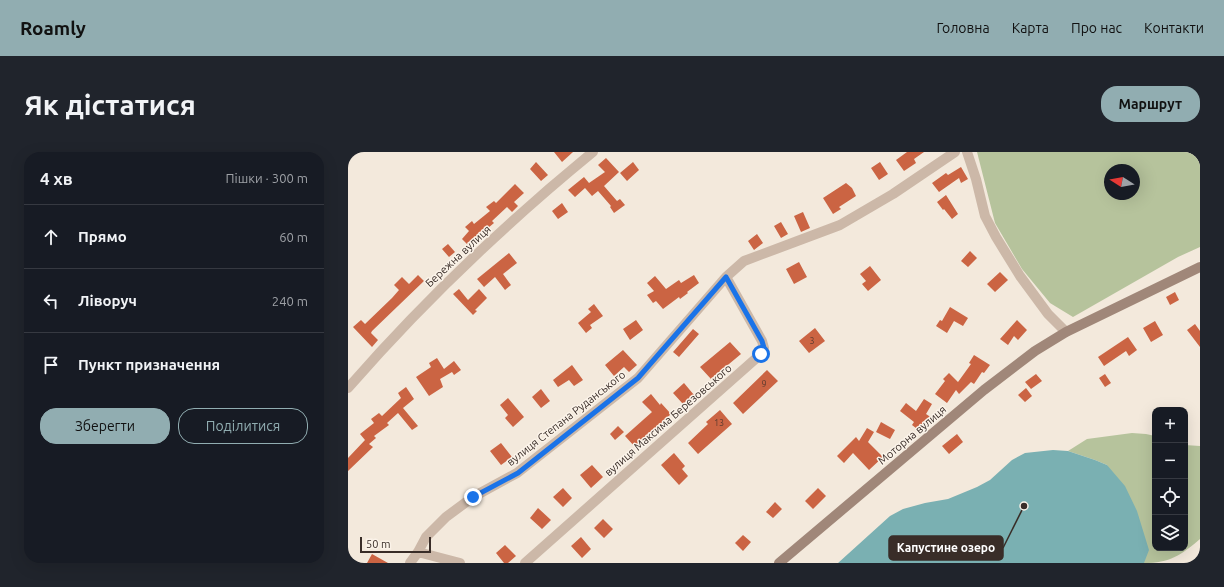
<!DOCTYPE html>
<html lang="uk">
<head>
<meta charset="utf-8">
<style>
  body { margin:0; font-family:Ubuntu,sans-serif; background:#20242c; color:#f1f3f6 }
  .controls { position:absolute; right:12px; bottom:12px; display:grid; overflow:hidden; border-radius:8px; box-shadow:0 4px 16px #0002 }
  .controls button { width:36px; height:36px; display:grid; place-items:center; padding:0; border:0; border-bottom:1px solid #363941; background:#171b24; color:#f1f3f6; font:20px sans-serif }
  .compass { position:absolute; left:756px; top:12px; width:36px; height:36px; border-radius:50%; background:#171b24; box-shadow:0 4px 16px #0002; rotate:281deg }
  .scale { position:absolute; left:12px; bottom:10px; width:71px; box-sizing:border-box; padding-left:4px; border:2px solid #392d28; border-top:0; font-size:11px; line-height:14px; white-space:nowrap; color:#392d28; -webkit-text-stroke:3px #fbf3e9; paint-order:stroke }
  .stop { position:absolute; width:12px; height:12px; margin:-9px; border:3px solid #1a73e8; border-radius:50%; background:#fff }
  .stop.end { background:#1a73e8; border-color:#fff; box-shadow:0 1px 4px #0008 }
  .list { margin:0; padding:0; list-style:none }
  h2 { display:flex; justify-content:space-between; align-items:center; height:52px; margin:0; padding:0 16px; font-size:17px }
  h2 small { font-size:13px; font-weight:400; color:#9ea1a6 }
  .list li { display:grid; grid-template-columns:26px 1fr auto; gap:12px; align-items:center; box-sizing:border-box; height:64px; padding:0 16px; border-top:1px solid #363941 }
  .list b { display:block; font-size:15px; white-space:nowrap }
  .list em { font-size:13px; font-style:normal; color:#9ea1a6 }
  .actions { display:flex; gap:8px; padding:12px 16px }
  .actions a { flex:1; padding:9px 0; border:1px solid #91adb1; border-radius:16px; text-align:center; font-size:14px; color:#91adb1 }
  .actions .main { background:#91adb1; color:#111 }
  .icon { flex:none; width:22px; height:22px; fill:none; stroke:currentColor; stroke-width:2; stroke-linecap:round; stroke-linejoin:round }
  .map { position:relative; flex:none; width:852px; height:411px; overflow:hidden; border-radius:16px }
  header { display:flex; align-items:center; gap:24px; box-sizing:border-box; height:56px; padding:0 20px; background:#91adb1; color:#111 }
  header strong { font-size:19px }
  nav { display:flex; gap:22px; margin-inline-start:auto; font-size:14px }
  .intro { display:flex; align-items:center; justify-content:space-between; box-sizing:border-box; height:96px; padding:0 24px }
  h1 { margin:0; font-size:28px }
  .button { padding:10px 18px; border-radius:16px; background:#91adb1; color:#111; font-size:14px; font-weight:700 }
  main { display:flex; gap:24px; padding:0 24px }
  aside { flex:1; background:#171b24; border-radius:16px; box-shadow:0 4px 16px #0002 }
  .map>svg:first-child { display:block }
  .green { fill:#b6c39c; fill-rule:evenodd }
  .water { fill:#7ab0b2 }
  .building { fill:#cb6443 }
  .lines { fill:none; stroke-linecap:round; stroke-linejoin:round }
  .street { stroke:#ccb8a8; stroke-width:10 }
  .secondary { stroke:#a08779; stroke-width:10 }
  .route { stroke:#1a73e8; stroke-width:5 }
  .labels { text-anchor:middle; dominant-baseline:central; stroke-width:3; stroke-linejoin:round; paint-order:stroke }
  .number-label { font-size:9px; fill:#5e3b2f }
  .street-label { font-size:11px; fill:#392d28; stroke:#fbf3e9 }
  .leader { fill:none; stroke:#392d28; stroke-width:1.5 }
  .callout-dot { fill:#392d28; stroke:#fbf3e9; stroke-width:1.5 }
  .callout { fill:#392d28; stroke:#392d28; stroke-width:1.5 }
  .callout-label { font-size:12px; text-anchor:middle; font-weight:bold; fill:#fff }
</style>
</head>
<body>
<header>
<strong>Roamly</strong>
<nav><a>Головна</a><a>Карта</a><a>Про нас</a><a>Контакти</a></nav>
</header>
<div class="intro"><h1>Як дістатися</h1><a class="button">Маршрут</a></div>
<main>
<aside>
<h2>4 хв<small>Пішки · 300 m</small></h2>
<ul class="list">
<li><svg class="icon" aria-label="ahead" viewBox="0 0 24 24"><path d="M12 20V5M6 11l6-6 6 6"/></svg><div><b>Прямо</b></div><em>60 m</em></li>
<li><svg class="icon" aria-label="left" viewBox="0 0 24 24"><path d="M17 20v-9H6M10 6l-5 5 5 5"/></svg><div><b>Ліворуч</b></div><em>240 m</em></li>
<li><svg class="icon" aria-label="arrive" viewBox="0 0 24 24"><path d="M6 21V4h12l-3 4 3 4H6"/></svg><div><b>Пункт призначення</b></div></li>
</ul>
<div class="actions"><a class="main">Зберегти</a><a>Поділитися</a></div>
</aside>
<div class="map">
<svg width="852" height="411" viewBox="0 0 852 411">
  <rect width="100%" height="100%" fill="#f3e9dc"/>
  <path class="green" d="M629,0H852V95L830,105L725,165L702,151L674,117L647,71ZM762,18H786V42H762Z
    M784,281L798,282L807,284V396H837V293L852,294V387C833,403 822,411 796,411L759,313L747,308L720,299L739,287Z"/>
  <path class="water" d="M705,298L720,299L747,308L759,313L777,334L789,359L801,398L796,411H490L542,364L555,357L577,351L600,347L629,335L642,328L664,308L677,301Z"/>
  <path class="building" d="M206,0H225L214,10Z
    M559,0H576L566,7L568,11L556,19L548,8Z
    M258,6L271,20L256,34L269,49L272,47L277,53L266,61L262,55L263,54L250,39L244,44L237,36L227,45L220,38L236,25L241,31L257,20L250,13Z
    M188,10L200,23L193,29L182,17Z
    M285,10L291,18L279,29L272,21Z
    M532,10L540,22L531,28L523,16Z
    M613,15L620,27L613,31L611,26L591,40L584,31L598,21L600,23Z
    M498,31L504,36L508,44L491,55L493,57L485,62L475,46Z
    M167,32L176,41L166,50L170,54L164,60L159,55L144,69L146,71L140,76L139,75L120,93L114,87L121,79L117,75L124,69L126,72L142,59L138,55L146,49L148,51Z
    M598,43L610,62L604,67L596,57L595,58L589,50Z
    M214,51L220,60L210,67L204,59Z
    M455,60L462,76L453,80L446,64Z
    M433,70L440,82L433,86L426,74Z
    M409,82L415,91L406,98L400,89Z
    M100,92L107,100L101,105L94,97Z
    M622,99L629,106L620,115L613,109Z
    M161,101L169,111L155,122L163,133L157,138L147,125L136,135L129,127Z
    M451,110L459,125L446,132L438,117Z
    M522,114L533,128L520,139L514,132L518,129L512,122Z
    M652,120L660,128L647,140L639,132Z
    M70,123L76,129L24,179L23,181L30,188L24,195L5,175L13,168L17,172L44,146L51,138L46,133L54,125L61,132Z
    M346,123L351,131L339,140L340,141L332,147L331,145L315,157L308,149L305,151L299,143L306,139L299,131L307,124L318,137L331,128L333,131Z
    M111,137L120,148L131,137L139,146L127,158L129,159L125,163L105,142Z
    M827,140L831,148L822,153L818,145Z
    M246,152L255,164L242,173L244,176L238,181L230,171L243,160L240,157Z
    M602,155L620,166L615,174L606,169L599,181L588,174L592,168L594,169Z
    M288,168L295,178L282,188L275,177Z
    M669,168L679,178L670,188L666,184L660,193L652,187Z
    M807,169L815,183L803,190L795,176Z
    M847,172L852,179V195L839,178Z
    M467,176L477,189L461,201L451,189Z
    M345,177L351,182L331,205L325,200Z
    M780,185L789,198L781,204L778,199L756,214L750,205Z
    M382,190L393,202L363,227L352,215Z
    M275,198L289,213L281,220L276,215L266,224L257,213Z
    M626,203L642,213L636,221L634,220L626,232L623,230L611,242L608,238L599,251L587,242L597,229L595,227L601,221L610,230L623,212L621,211Z
    M89,206L96,217L106,209L113,218L106,223L104,220L92,227L95,235L81,244L68,225L83,215L81,211Z
    M224,213L235,228L226,234L221,228L210,235L205,228Z
    M419,218L430,229L395,262L385,251Z
    M688,222L694,229L683,237L677,230Z
    M757,222L763,231L757,235L751,226Z
    M336,231L346,243L335,252L325,241Z
    M58,235L66,247L55,256L70,274L64,278L50,261L39,271L41,273L26,284L28,286L21,292L25,295L0,319V306L17,288L12,282L26,271L23,267L31,261L34,264L53,246L50,241Z
    M678,236L684,244L677,250L670,243Z
    M193,237L202,249L193,256L184,245Z
    M303,242L312,253L313,251L323,262L287,295L277,284L304,260L294,250Z
    M160,246L176,265L165,275L157,266L160,263L152,253Z
    M576,247L584,252L578,262L584,266L573,280L564,273L566,270L552,259L558,251L568,259Z
    M372,258L384,272L350,302L340,291L360,272L358,270Z
    M533,270L547,278L542,287L528,280Z
    M270,274L276,280L267,288L262,282Z
    M519,276L526,280L520,290L535,305L521,318L505,301L496,311L489,304L508,285L511,289Z
    M609,282L615,290L601,302L594,294Z
    M153,291L164,305L153,313L142,299Z
    M326,301L337,314L334,317L340,324L331,333L313,313Z
    M244,313L255,325L243,336L232,323Z
    M215,336L224,346L215,355L205,345Z
    M470,336L478,344L465,357L457,349Z
    M427,350L434,357L425,366L418,360Z
    M190,356L203,368L194,377L182,366Z
    M255,367L265,377L256,386L246,376Z
    M395,383L403,390L395,399L387,391Z
    M233,385L243,397L234,406L223,394Z
    M157,393L168,404L160,411H156L148,401Z
    M24,402L40,411H19Z"/>
  <g class="lines">
    <path class="street" d="M619,0L628,27L637,64L648,85L672,124L700,162L718,180
      M0,236C75,150 157,72 245,0
      M70,400L112,411
      M62,411L70,400L78,385L98,365L125,345L169,321L290,226L378,125L396,109L492,73L545,42L607,0
      M177,411L413,202L416,196L414,189L378,125"/>
    <path class="secondary" d="M431,411L636,238L687,199L718,180L852,115"/>
  </g>
  <g class="lines">
    <path class="route" d="M125,345L170,321L290,226L378,125L414,189L416,196L413,202"/>
  </g>
  <g class="labels">
    <g class="number-label">
      <text x="464" y="189">3</text>
      <text x="416" y="232">9</text>
      <text x="371" y="271">13</text>
    </g>
    <g class="street-label">
      <text transform="translate(110 104) rotate(-43)">Бережна вулиця</text>
      <text transform="translate(218 266) rotate(-38)">вулиця Степана Руданського</text>
      <text transform="translate(320 268) rotate(-41)">вулиця Максима Березовського</text>
      <text transform="translate(564 283) rotate(-40)">Моторна вулиця</text>
    </g>
  </g>
  <path class="leader" d="M676 354L655 396"/>
  <circle class="callout-dot" cx="676" cy="354" r="4"/>
  <rect class="callout" x="541" y="384" width="114" height="24" rx="4"/>
  <g class="callout-label">
    <text x="598" y="400">Капустине озеро</text>
  </g>
</svg>
<div class="controls">
<button>+</button>
<button>−</button>
<button><svg class="icon" aria-label="locate" viewBox="0 0 24 24"><circle cx="12" cy="12" r="6"/><path d="M12 2v4M12 18v4M2 12h4M18 12h4"/></svg></button>
<button><svg class="icon" aria-label="layers" viewBox="0 0 24 24"><path d="M12 4l9 5-9 5-9-5zM3 14l9 5 9-5"/></svg></button>
</div>
<svg class="compass" viewBox="-18 -18 36 36"><path d="M0-13l5 13h-10z" fill="#e53935"/><path d="M0 13l5-13h-10z" fill="#9ea1a6"/></svg>
<div class="scale">50 m</div>
<div class="stop" style="left:413px;top:202px"></div>
<div class="stop end" style="left:125px;top:345px"></div>
</div>
</main>
</body>
</html>
